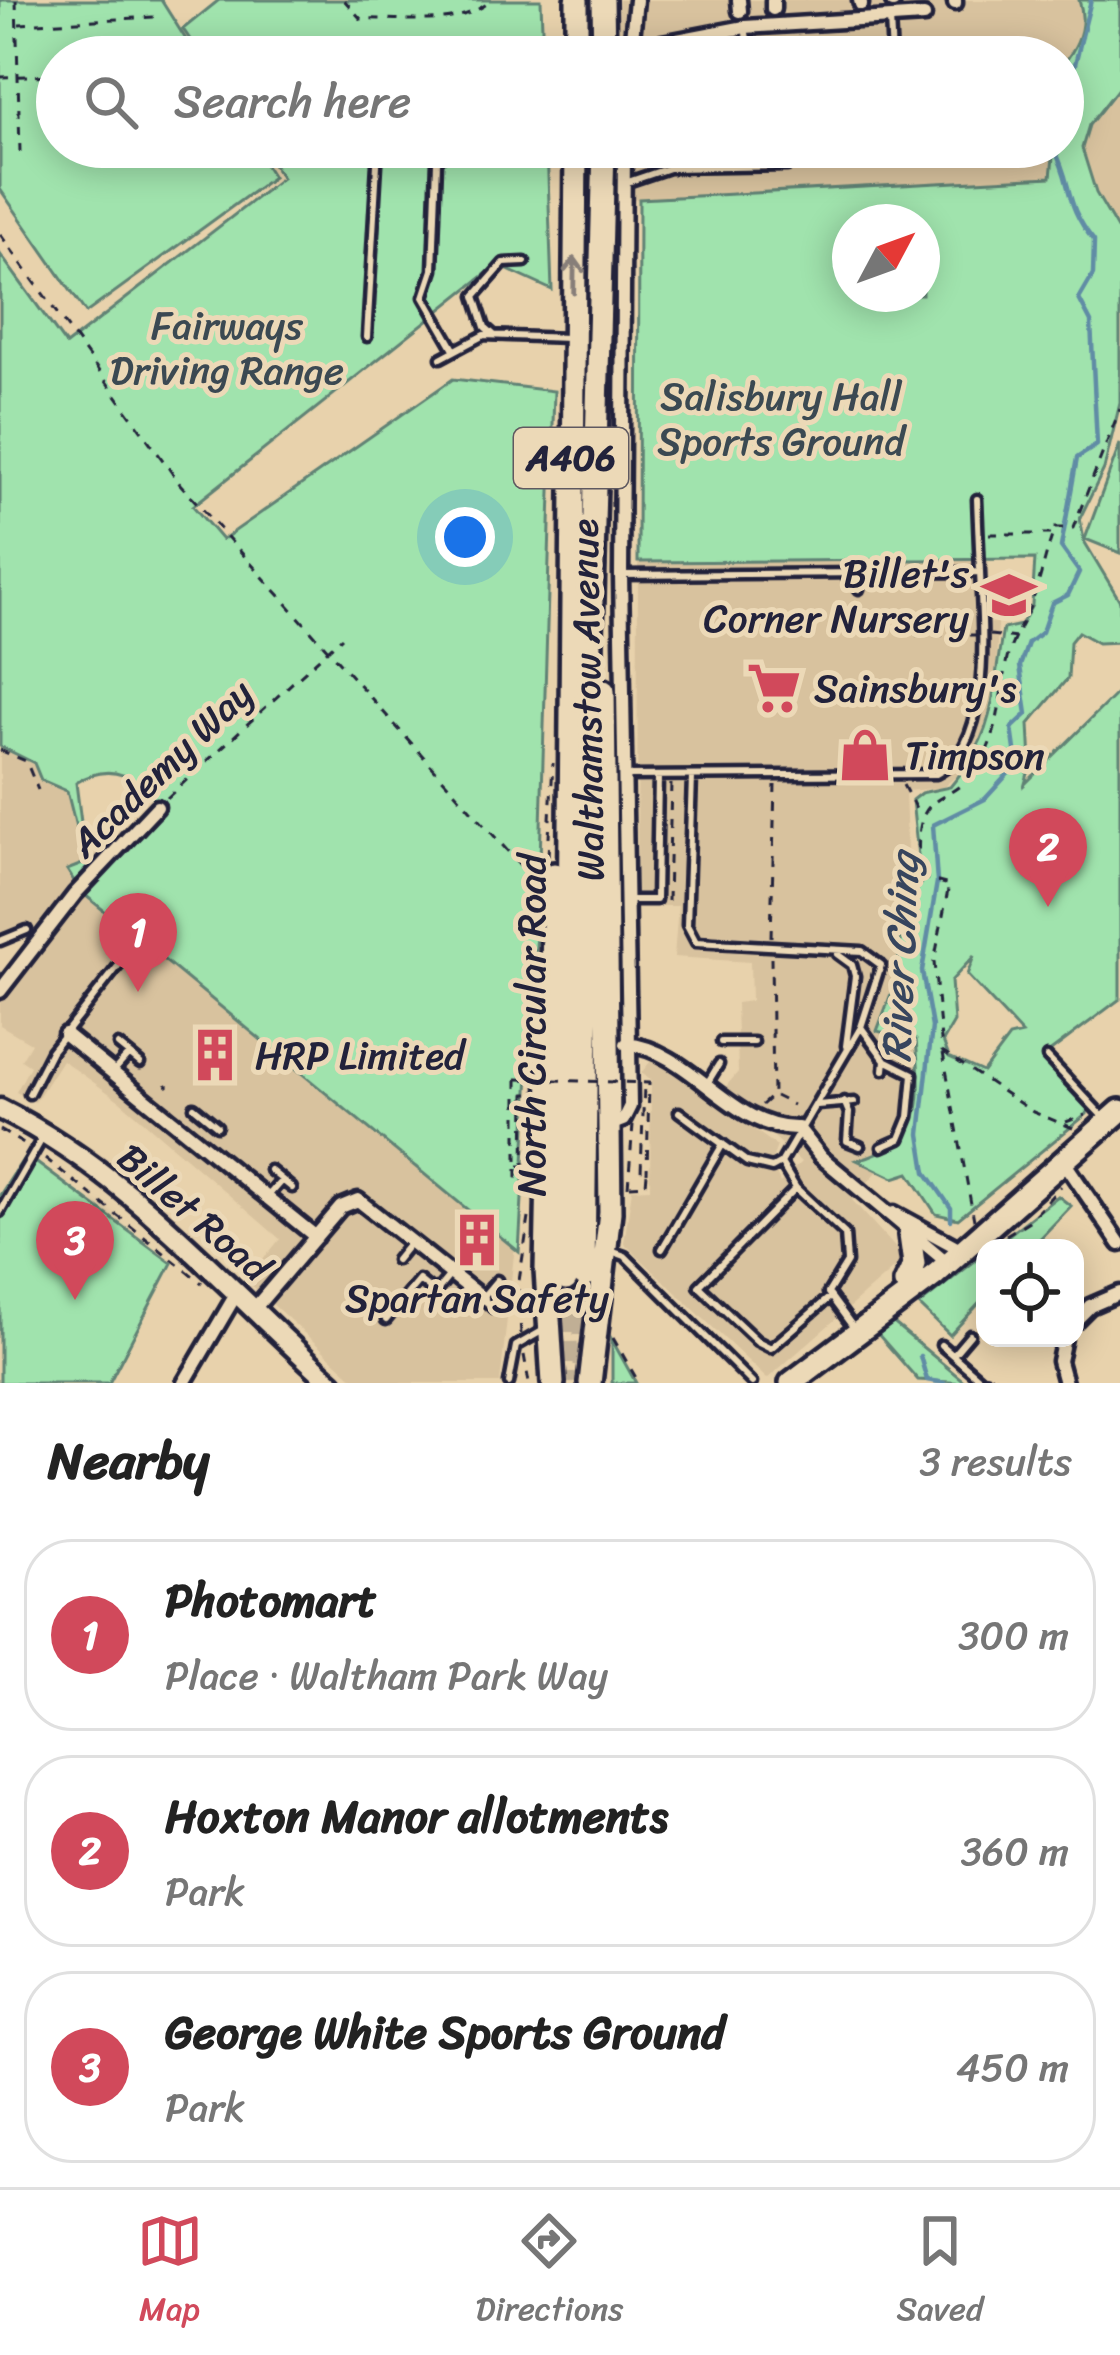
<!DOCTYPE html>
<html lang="en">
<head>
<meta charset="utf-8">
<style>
  body { margin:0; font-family:Sriracha,sans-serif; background:#f6f6f6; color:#222 }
  .controls { position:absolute; right:36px; bottom:36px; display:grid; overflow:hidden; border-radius:24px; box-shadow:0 6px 30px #0003 }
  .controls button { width:108px; height:108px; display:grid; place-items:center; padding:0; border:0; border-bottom:3px solid #e0e0e0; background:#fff; color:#222; font:60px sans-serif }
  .compass { position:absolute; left:832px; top:204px; width:108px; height:108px; border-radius:50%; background:#fff; box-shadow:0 6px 30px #0003; rotate:49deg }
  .you { position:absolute; left:465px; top:537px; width:42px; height:42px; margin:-30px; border:9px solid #fff; border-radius:50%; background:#1a73e8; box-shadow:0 0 0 18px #1a73e833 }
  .badge { display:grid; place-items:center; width:78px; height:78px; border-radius:50%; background:#d1495b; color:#fff; font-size:39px; font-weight:700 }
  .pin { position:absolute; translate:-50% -99px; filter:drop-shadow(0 3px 6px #0008) }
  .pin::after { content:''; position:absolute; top:63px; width:42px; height:36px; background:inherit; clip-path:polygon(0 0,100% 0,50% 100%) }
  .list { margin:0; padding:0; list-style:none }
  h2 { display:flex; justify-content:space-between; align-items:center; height:156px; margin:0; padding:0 48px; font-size:51px }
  h2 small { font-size:39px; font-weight:400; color:#767676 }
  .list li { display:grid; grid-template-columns:78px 1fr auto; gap:36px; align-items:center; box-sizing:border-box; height:192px; margin:0 24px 24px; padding:0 24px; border:3px solid #e0e0e0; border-radius:48px }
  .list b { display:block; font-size:45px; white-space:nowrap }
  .list p { margin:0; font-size:39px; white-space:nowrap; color:#767676 }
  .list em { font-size:39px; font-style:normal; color:#767676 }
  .icon { flex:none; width:66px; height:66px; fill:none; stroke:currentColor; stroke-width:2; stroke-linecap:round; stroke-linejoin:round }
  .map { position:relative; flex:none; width:1120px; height:1383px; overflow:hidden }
  .search { position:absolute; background:#fff; box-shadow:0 6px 30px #0003; left:36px; right:36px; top:36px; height:132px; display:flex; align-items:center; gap:30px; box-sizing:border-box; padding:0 42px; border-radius:66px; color:#767676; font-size:45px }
  .sheet { height:804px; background:#fff }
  nav { display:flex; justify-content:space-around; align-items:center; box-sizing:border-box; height:168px; border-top:3px solid #e0e0e0; background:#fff; font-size:33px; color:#767676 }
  nav a { display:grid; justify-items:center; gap:6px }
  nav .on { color:#d1495b }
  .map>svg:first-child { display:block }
  .built { fill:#d8c29e }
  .green { fill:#a0e3ad; stroke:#618274; stroke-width:3; fill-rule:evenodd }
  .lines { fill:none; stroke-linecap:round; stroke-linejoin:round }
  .stream { stroke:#608ca5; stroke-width:4.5 }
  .trunk-tunnel { stroke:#c0af95; stroke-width:21; stroke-dasharray:21 10; stroke-linecap:butt }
  .service-casing { stroke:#22223b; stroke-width:15 }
  .minor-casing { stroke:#22223b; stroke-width:21 }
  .secondary-casing { stroke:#22223b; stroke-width:27 }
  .primary-casing { stroke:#22223b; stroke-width:30 }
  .trunk-casing { stroke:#22223b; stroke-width:30 }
  .path { stroke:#22223b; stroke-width:3; stroke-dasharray:9 9; stroke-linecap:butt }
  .service { stroke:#ecd9b7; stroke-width:6 }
  .minor { stroke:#ecd9b7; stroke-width:12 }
  .secondary { stroke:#ecd9b7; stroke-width:18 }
  .primary { stroke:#ecd9b7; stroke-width:21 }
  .trunk { stroke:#ecd9b7; stroke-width:21 }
  .path-bridge { stroke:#22223b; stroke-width:3; stroke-dasharray:9 9; stroke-linecap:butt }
  .oneway { stroke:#877e79 }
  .labels { text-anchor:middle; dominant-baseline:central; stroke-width:10; stroke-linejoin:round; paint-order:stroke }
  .shield { fill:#ecd9b7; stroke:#5f5960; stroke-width:3 }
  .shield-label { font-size:36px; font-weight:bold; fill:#22223b }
  .park-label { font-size:39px; fill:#3b4952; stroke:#ecd9b7 }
  .poi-label { font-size:39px; fill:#22223b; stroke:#ecd9b7; text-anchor:start }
  .street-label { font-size:39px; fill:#22223b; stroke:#ecd9b7 }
  .water-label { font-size:42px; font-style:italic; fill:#37455e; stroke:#ecd9b7 }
</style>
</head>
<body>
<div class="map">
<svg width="1120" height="1383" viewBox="0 0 1120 1383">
  <rect width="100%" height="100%" fill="#e8d2ac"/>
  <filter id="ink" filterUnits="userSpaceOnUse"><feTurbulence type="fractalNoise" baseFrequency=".00833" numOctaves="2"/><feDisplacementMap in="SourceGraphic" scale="24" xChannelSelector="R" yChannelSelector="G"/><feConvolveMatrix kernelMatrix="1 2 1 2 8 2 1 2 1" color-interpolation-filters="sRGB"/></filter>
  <g filter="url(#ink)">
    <path class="built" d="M619,0H1079L1085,16L1074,51L1063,64V57H620Z
      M1120,90V301L1079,147L1093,119Z
      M619,147H1054L1056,168L1052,177L1020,180L619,200Z
      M988,559L990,623H998L995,689L982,738L966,768L942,788L905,791L915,1077L909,1136L852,1200L901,1254V1262L767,1379L624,1243L632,1189L650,1188L651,1079L641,1073L650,1062L662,1064L777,1146L771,1162L780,1183L801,1162L723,1090L738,1072L736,1003L751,1001L750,962L674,957L678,906H637L638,562Z
      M0,746L72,786L91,873L76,883L36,933L24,924L0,933Z
      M87,892L515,1245L500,1383H359L246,1280L280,1239L120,1101L62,1060L35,1102L16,1092L30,1066L21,1060L31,1043L0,1025V996Z"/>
    <path class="green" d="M0,0H161L197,57H57V147H254L273,177L86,313L0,189Z
      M219,0H541L543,57H202L183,29Z
      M1079,0H1120V86L1089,125L1082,148L1096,193L1120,234V403L1104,469L1080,518L1084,541L1120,601V642L1098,643L1078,632L1070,642L1068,678L1029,724L1031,763L1025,784L1120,690V999L1044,1056L1088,1104L1087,1114L958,1219L936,1214L909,1173L894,1178L857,1160C927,1140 922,1105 916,1040L877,1031L897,978L903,908L921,884L912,800L921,793L950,787C999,728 990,700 1003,629L1021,625L1032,605L1035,559L638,562L639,199L1051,177L1054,147H1063V64C1079,45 1087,23 1079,0ZM850,222H922V294H850ZM974,956L967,975L1022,1034L1009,1037L983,1072L949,1057L943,1041L954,1022L951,981Z
      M262,147H547L552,290L497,265L193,506L222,540L453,379L554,391L539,894L519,1252L85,895L161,809C140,777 111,760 76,783L82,830L96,865L76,884L67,870L85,863L67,791L41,780L34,763L0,746V254L66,345L282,178Z
      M1120,444V553L1085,539Z
      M26,1155L172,1263L109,1383H0V1195Z
      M1058,1196L1071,1206L1031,1248H992Z
      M985,1253V1297L950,1335L919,1305Z
      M890,1320L966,1383L918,1380L876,1332Z
      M612,1340L636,1383H612Z"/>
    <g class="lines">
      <path class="stream" d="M1063,112L1091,0
        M951,1220V1208L926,1172L920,1134L932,1027L922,971L937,882L933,825L985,799L1017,764L1012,728L1027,714L1020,666L1028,643L1042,632L1052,603L1068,595L1079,572L1061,547L1077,458L1097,445L1091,322L1079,299L1093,275L1094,241C1062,201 1074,185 1053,147
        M920,1356L927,1380L944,1383"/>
      <path class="trunk-tunnel" d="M566,1280L568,1383
        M584,1366V1276"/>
      <defs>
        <path id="service" d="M890,19L892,57
          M745,27L750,57
          M418,147L443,153
          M669,168L787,166
          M625,183L669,168L667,147
          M494,335L485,327L475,296L504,263L525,262
          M367,337L378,147
          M454,349L424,297L433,270L437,162L443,153L455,152H536
          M441,358L484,335L569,338
          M977,499L980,572
          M849,572L859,589
          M621,575L980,572C982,626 994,746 936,774L625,776
          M692,777L687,925L696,942L862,951L881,965L861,1027L781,1163L796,1188L845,1234L847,1262L828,1293L853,1327
          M628,900H656L658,776
          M0,941L27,930
          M837,954L852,965L855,976L846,1046
          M861,1027L885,1060L884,1070
          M721,1042H754
          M118,1045L140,1063
          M1047,1057L1106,1120
          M112,1073L129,1054
          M708,1082L719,1064
          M29,1094L51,1051L134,946
          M844,1101L849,1113L847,1141L860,1146
          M817,1105L854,1102
          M194,1107L217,1126
          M679,1112L747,1162L772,1168L781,1163
          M882,1147L900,1139L909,1117L913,1074L885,1060
          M270,1170L292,1188
          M796,1188L699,1286L757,1341L771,1348L830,1297
          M267,1197L282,1180
          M0,1212L43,1137
          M662,1249L723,1144
          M611,1251L625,1256L752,1383
          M396,1260L409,1244
          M493,1308L482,1298L497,1280
          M386,1320L419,1280L435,1293L449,1276
          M941,1345L980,1379L993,1383
          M953,1355L970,1335
          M509,1383L516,1346L542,1331"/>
        <path id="minor" d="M739,0L740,11
          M773,0V9
          M860,0L861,4
          M893,0V2
          M955,0V3
          M631,49L745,27L924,16
          M630,57L636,0
          M0,991L75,894L157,807
          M65,1034L316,1237
          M626,1044C692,1050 731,1130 798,1128L821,1157L949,1264
          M610,1125L623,1120L630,1106L621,575L624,147
          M1063,1160L1120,1244
          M894,1213L964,1251
          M255,1308L341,1207L358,1200L482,1298
          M1075,1321L1090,1306L1120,1293
          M1064,1338L1059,1361L1065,1383
          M184,1383L238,1291"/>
        <path id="secondary" d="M0,1109C131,1174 225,1288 332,1383"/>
        <path id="primary" d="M905,1283L914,1264L910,1235
          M791,1383L936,1274L1120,1111"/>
        <path id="trunk" d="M577,0V57
          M603,0L604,57
          M584,1276L591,636L604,147
          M566,1280L576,147
          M553,1383L546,1270L554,874
          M590,1383L610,1212L604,691"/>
      </defs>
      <use href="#service" class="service-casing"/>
      <use href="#minor" class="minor-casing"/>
      <use href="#secondary" class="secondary-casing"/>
      <use href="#primary" class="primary-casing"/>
      <use href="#trunk" class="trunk-casing"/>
      <path class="path" d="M16,0L20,152
        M344,0L361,19C406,17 455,30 492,0
        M19,24L155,17
        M0,77L57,75
        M126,147L127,167
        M0,234L180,484L537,884
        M989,534H1051
        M916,635H975
        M990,635L1016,638
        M0,750L26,761L38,790
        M903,785L918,813
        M167,798L342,637
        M548,856L553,763
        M668,901L671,783
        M771,937L775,785
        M943,1053L974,1220
        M517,1079V1177H532
        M166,1084L169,1087
        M775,1096L793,1105
        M762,1105L773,1095L771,958
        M1066,1122L1085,1115
        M1073,1128L1033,1112L942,1051L934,962L949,885L920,877C910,769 952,823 987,750C1001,721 1000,689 1007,659C1012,638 1026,619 1033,599C1042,575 1046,551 1055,528H1073L1120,409
        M0,1130L27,1146
        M45,1158L202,1283
        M519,1166H524L525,1094H533
        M630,1186L646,1185L647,1173H641L644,1085
        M628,1187L633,1125
        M1006,1235L1029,1221L1061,1186
        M521,1334L518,1287L529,1218
        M613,1338L639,1383
        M524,1355L529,1383"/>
      <use href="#service" class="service"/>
      <use href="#minor" class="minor"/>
      <use href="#secondary" class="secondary"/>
      <use href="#primary" class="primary"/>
      <use href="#trunk" class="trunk"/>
      <path class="path-bridge" d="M517,1079L649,1083L647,1173"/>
    </g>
    <defs><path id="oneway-shaft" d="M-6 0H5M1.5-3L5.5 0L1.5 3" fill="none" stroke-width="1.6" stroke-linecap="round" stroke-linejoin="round" transform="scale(3)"/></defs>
    <use class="oneway" href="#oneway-shaft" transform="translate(574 275) rotate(-89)"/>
  </g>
  <defs>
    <symbol id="school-bare" viewBox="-9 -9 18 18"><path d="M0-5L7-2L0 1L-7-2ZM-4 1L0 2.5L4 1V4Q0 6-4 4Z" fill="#d1495b" stroke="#ecd9b7" stroke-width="2.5" paint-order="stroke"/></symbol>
    <symbol id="supermarket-bare" viewBox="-9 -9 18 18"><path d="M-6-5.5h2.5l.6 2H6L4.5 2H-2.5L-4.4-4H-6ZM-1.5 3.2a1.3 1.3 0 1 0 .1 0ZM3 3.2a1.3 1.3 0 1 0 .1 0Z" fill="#d1495b" stroke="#ecd9b7" stroke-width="2.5" paint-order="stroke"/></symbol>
    <symbol id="shop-bare" viewBox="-9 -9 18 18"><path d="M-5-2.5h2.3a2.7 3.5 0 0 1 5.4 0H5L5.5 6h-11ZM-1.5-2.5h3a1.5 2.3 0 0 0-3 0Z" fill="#d1495b" stroke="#ecd9b7" stroke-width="2.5" paint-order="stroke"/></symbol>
    <symbol id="building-bare" viewBox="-9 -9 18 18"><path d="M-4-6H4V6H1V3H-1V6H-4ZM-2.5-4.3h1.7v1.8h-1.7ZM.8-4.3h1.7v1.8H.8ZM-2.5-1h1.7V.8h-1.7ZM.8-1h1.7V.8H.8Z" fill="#d1495b" stroke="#ecd9b7" stroke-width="2.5" paint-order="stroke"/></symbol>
  </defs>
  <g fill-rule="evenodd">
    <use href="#school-bare" x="971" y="557" width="76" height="76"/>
    <use href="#supermarket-bare" x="736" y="650" width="76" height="76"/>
    <use href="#shop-bare" x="827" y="717" width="76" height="76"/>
    <use href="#building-bare" x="177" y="1017" width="76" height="76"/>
    <use href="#building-bare" x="439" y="1202" width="76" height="76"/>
  </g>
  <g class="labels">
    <rect class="shield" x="514" y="428" width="114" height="60" rx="9"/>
    <g class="shield-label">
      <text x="571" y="458">A406</text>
    </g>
    <g class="park-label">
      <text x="227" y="325">Fairways<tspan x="227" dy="45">Driving Range</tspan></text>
      <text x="781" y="396">Salisbury Hall<tspan x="781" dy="45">Sports Ground</tspan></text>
    </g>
    <g class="poi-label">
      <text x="969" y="573" text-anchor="end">Billet's<tspan x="969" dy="45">Corner Nursery</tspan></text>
      <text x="814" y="688">Sainsbury's</text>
      <text x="905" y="755">Timpson</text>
      <text x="255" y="1055">HRP Limited</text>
      <text x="477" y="1298" text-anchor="middle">Spartan Safety</text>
    </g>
    <g class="street-label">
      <text transform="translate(587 700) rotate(-91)">Walthamstow Avenue</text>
      <text transform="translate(161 768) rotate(-44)">Academy Way</text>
      <text transform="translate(531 1025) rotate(-90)">North Circular Road</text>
      <text transform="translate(194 1212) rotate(41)">Billet Road</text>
    </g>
    <g class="water-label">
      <text transform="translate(900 957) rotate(-88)">River Ching</text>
    </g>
  </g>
</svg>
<div class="controls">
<button><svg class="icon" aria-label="locate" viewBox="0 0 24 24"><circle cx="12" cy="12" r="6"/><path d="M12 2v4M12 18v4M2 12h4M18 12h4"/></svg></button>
</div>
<svg class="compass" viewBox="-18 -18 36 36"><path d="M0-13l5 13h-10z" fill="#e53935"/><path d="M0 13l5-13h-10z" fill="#767676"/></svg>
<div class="you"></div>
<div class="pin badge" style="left:138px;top:992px">1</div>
<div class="pin badge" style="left:1048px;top:907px">2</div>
<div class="pin badge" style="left:75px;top:1300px">3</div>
<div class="search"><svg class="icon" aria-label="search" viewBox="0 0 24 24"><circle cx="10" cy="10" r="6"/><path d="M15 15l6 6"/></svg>Search here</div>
</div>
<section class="sheet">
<h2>Nearby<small>3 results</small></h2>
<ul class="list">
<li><span class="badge">1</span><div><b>Photomart</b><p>Place · Waltham Park Way</p></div><em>300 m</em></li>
<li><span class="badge">2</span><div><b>Hoxton Manor allotments</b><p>Park</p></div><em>360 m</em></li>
<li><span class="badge">3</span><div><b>George White Sports Ground</b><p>Park</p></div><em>450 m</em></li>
</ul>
</section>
<nav>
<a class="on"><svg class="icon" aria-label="map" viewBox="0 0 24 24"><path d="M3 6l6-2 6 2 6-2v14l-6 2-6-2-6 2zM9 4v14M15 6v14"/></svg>Map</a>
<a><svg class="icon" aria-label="directions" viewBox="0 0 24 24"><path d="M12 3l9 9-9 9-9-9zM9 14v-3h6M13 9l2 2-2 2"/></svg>Directions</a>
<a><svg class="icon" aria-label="saved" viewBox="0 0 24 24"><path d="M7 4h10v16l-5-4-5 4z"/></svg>Saved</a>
</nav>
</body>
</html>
